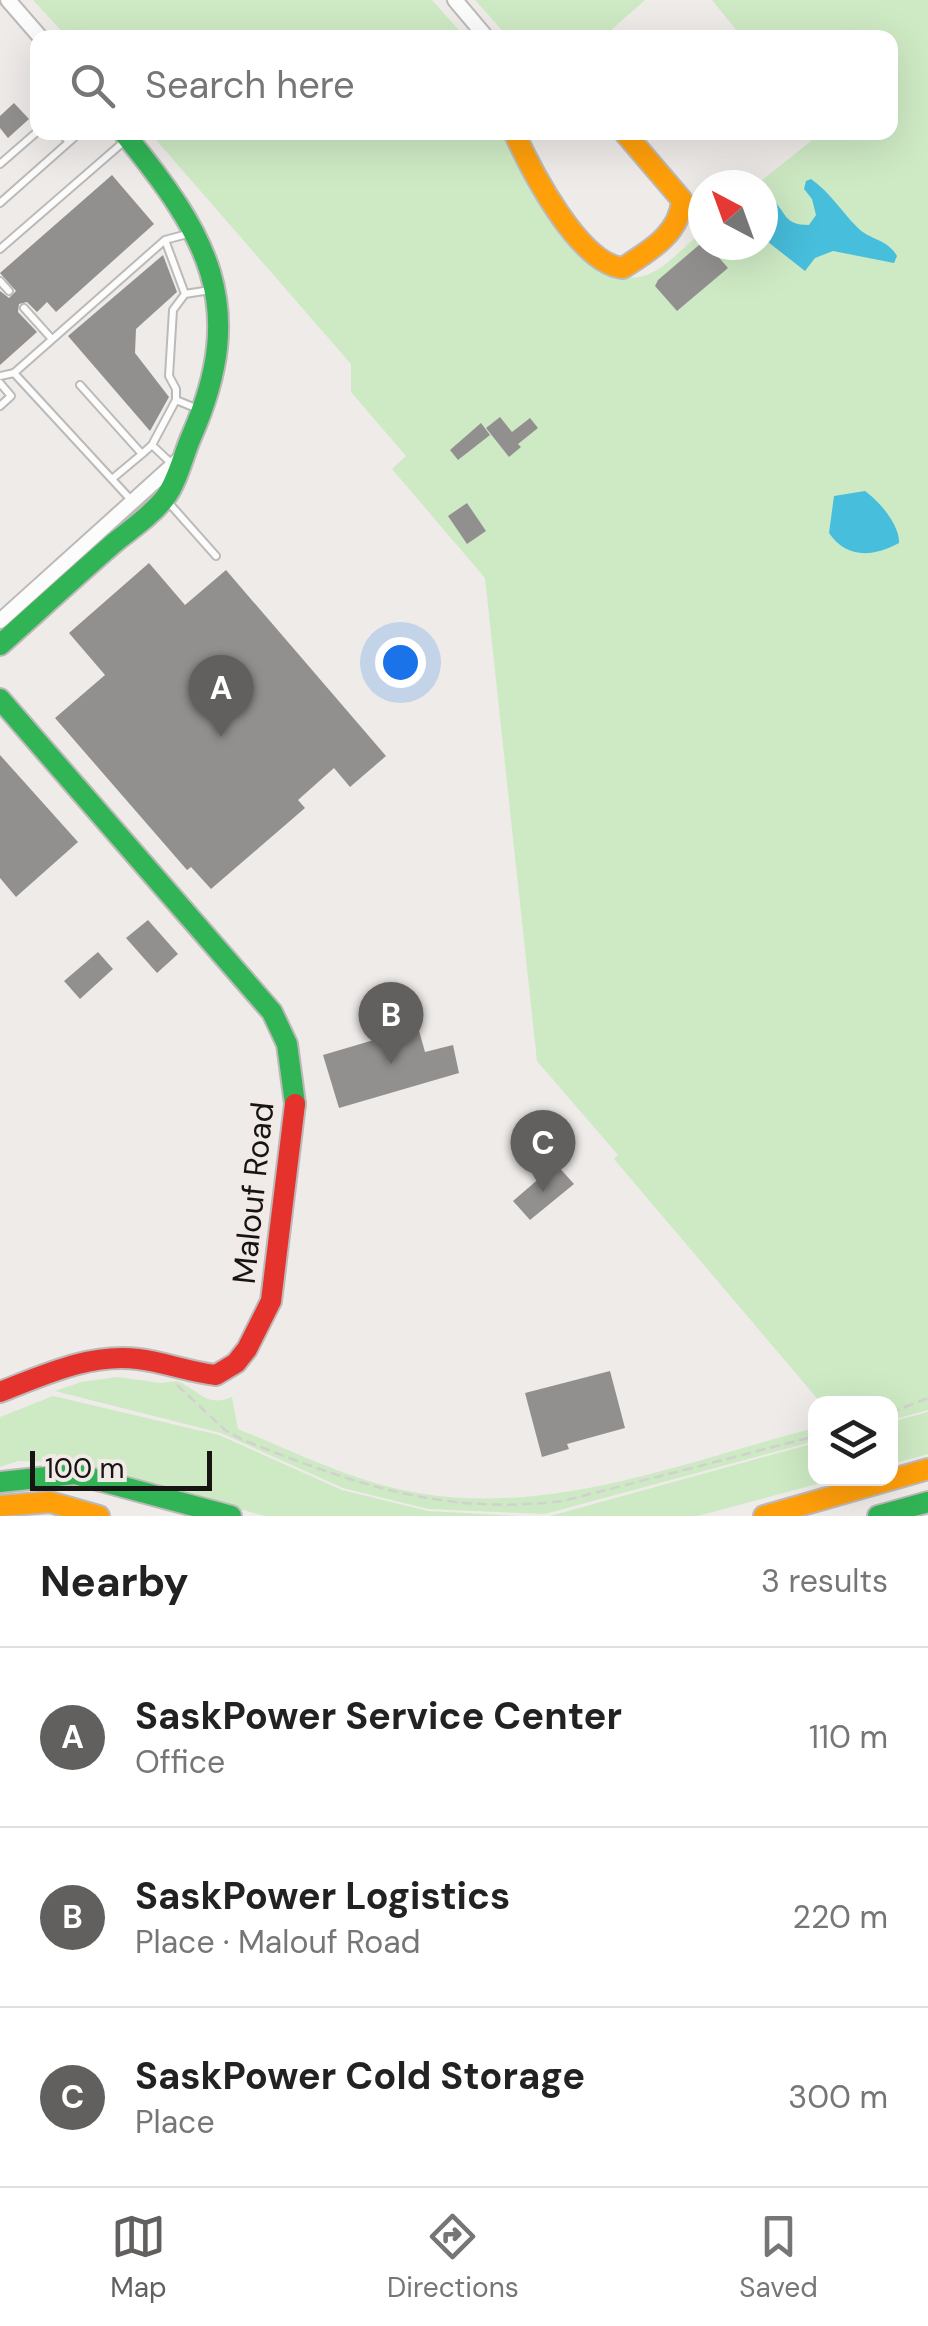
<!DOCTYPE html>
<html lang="en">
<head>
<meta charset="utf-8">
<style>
  body { margin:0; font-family:"DM Sans",sans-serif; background:#f2f2f2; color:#222 }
  .controls { position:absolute; right:30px; bottom:30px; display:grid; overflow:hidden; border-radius:20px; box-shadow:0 10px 40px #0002 }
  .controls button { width:90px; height:90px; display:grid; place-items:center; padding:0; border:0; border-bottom:2px solid #e0e0e0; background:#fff; color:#222; font:50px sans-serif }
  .compass { position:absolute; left:688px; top:170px; width:90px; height:90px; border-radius:50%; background:#fff; box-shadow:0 10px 40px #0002; rotate:319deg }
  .scale { position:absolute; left:30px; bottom:25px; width:182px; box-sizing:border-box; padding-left:10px; border:5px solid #171513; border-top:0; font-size:28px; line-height:35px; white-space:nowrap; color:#171513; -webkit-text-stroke:8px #f1eae6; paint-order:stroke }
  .you { position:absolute; left:400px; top:662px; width:35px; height:35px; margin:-25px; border:8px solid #fff; border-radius:50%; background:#1a73e8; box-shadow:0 0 0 15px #1a73e833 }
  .badge { display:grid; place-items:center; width:65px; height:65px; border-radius:50%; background:#62605e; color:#fff; font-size:32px; font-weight:700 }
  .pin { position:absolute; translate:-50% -82px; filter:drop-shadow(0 2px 5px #0008) }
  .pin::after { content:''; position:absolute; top:52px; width:35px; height:30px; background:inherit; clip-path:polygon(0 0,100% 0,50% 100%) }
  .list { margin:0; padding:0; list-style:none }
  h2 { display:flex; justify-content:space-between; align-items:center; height:130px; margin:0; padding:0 40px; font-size:42px }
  h2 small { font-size:32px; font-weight:400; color:#767676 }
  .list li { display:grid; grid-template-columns:65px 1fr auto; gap:30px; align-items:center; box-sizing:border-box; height:180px; padding:0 40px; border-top:2px solid #e0e0e0 }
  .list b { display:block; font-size:38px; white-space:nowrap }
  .list p { margin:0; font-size:32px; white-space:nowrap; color:#767676 }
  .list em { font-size:32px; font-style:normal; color:#767676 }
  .icon { flex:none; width:55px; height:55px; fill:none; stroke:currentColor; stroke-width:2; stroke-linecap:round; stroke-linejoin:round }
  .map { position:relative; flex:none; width:928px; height:1516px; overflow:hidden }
  .search { position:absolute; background:#fff; box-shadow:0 10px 40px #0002; left:30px; right:30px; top:30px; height:110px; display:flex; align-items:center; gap:25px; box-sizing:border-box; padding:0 35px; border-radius:20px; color:#767676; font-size:38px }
  .sheet { height:670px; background:#fff }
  nav { display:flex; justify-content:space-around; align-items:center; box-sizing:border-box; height:140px; border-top:2px solid #e0e0e0; background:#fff; font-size:28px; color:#767676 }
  nav a { display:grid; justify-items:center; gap:5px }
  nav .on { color:#62605e }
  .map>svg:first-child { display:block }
  .green { fill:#ceeac4 }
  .water { fill:#47bedc }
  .building { fill:#92908f }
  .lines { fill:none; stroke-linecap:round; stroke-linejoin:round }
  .lane-casing { stroke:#bcbab8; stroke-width:10 }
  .street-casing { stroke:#bcbab8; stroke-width:18 }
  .fast-casing { stroke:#bcbab8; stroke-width:24 }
  .slow-casing { stroke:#bcbab8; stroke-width:24 }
  .jam-casing { stroke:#bcbab8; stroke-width:24 }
  .path { stroke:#d2d1d0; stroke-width:2.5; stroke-dasharray:10 5; stroke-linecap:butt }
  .lane { stroke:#fcfcfc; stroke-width:6 }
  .street { stroke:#fcfcfc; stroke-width:14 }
  .fast { stroke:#30b455; stroke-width:20 }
  .slow { stroke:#ff9f0a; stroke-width:20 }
  .jam { stroke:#e5322d; stroke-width:20 }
  .labels { text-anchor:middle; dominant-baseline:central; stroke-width:10; stroke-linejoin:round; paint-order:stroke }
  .street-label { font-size:32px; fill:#171513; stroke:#f1eae6 }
</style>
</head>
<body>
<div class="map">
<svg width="928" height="1516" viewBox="0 0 928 1516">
  <rect width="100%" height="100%" fill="#eeebe9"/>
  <path class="green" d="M33,0H432L465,37H67Z
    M475,0H645L602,38L508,37Z
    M712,0H928V1410L891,1420L890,1404L821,1403L614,1159L618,1155L537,1061L485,578L392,469L406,456L351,392V364L150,133H508L602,270C649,293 668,260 703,231V245H763V185H756L821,133L890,132V38L742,37Z
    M117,1377L161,1383L177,1381C199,1390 206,1408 232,1397L238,1429C295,1452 356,1483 418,1493C554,1516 686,1461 815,1428V1441L545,1514L428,1509L343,1488L221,1433L55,1391L81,1382Z
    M53,1396L219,1435L342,1490L428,1511L519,1516H265L62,1462L18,1461L0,1467V1417Z
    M928,1412V1454L891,1464V1422Z
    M815,1443L816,1478L836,1479L698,1516H550Z"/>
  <path class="water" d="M811,179C830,192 841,211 857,227C869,240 888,239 897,256L894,263L833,251L815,258L805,271L763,238V199H771C788,212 782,225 809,225L816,215L812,199L804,189L806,181Z
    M865,491C879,501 900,525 899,543C873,557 847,559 829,533L834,496Z"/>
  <path class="building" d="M14,103L29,119L8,138L0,128V116Z
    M112,175L154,224L56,312L47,302L37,312L27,302L19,304L18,312L37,332L0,365V291L9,298L16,291L0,273Z
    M699,245H708L728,268L677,311L655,286L658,280Z
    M163,255L177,292L136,329L135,353L169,397L150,431L68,336Z
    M500,417L512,432L530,418L538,428L518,444L521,447L509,457L486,428Z
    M481,423L490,435L458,460L450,450Z
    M467,503L486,531L467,544L448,516Z
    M149,563L185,605L226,570L386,756L350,787L334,768L298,800L305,808L211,889L191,867L187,870L55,718L105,675L69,633Z
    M0,755L78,842L16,897L0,878Z
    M148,920L178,954L157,973L126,938Z
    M98,952L113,969L80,999L64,981Z
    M418,1027L425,1052L453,1045L459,1073L339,1108L323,1055Z
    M556,1164L574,1184L530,1220L513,1201Z
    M610,1371L625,1428L567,1444L569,1449L542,1457L525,1393Z"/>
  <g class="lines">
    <defs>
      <path id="lane" d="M60,132L69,142L80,132
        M0,164L38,131
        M0,203L69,142
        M165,240L185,294
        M0,249L127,139
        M0,281L9,291
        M24,308L51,338
        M14,373L132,501
        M0,376L14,373L165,240L191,233
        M0,383L11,396L0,406
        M80,385L142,454L152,445L176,400V389L169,376L173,310L185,294L210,290
        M176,400L198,409
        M152,445L173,465
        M112,479L142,454
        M169,503L216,556"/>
      <path id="street" d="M8,0L41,38
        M455,0L487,38
        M0,621L182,457"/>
      <path id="fast" d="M0,645C38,611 75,577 114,543C131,529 151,516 165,498C178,481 183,455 192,435C249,304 207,235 123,132
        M0,699L272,1012L287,1044L295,1104
        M0,1482L75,1474L231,1516
        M878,1516L928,1502"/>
      <path id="slow" d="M514,132C531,170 579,264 623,268C649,251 680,234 682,200L624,132
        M0,1506L50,1502L99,1516
        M764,1516L928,1469"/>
      <path id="jam" d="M0,1392C44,1375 90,1353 138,1359C164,1362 189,1372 216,1375L236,1363L247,1349L271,1301L295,1104"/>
    </defs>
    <use href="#lane" class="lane-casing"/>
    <use href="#street" class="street-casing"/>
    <use href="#fast" class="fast-casing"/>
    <use href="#slow" class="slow-casing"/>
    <use href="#jam" class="jam-casing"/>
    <path class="path" d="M177,1385L225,1430L243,1440C352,1483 442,1516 563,1501L816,1436
      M890,1413L928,1398"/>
    <use href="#lane" class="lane"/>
    <use href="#street" class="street"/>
    <use href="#fast" class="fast"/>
    <use href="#slow" class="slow"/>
    <use href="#jam" class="jam"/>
  </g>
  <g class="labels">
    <g class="street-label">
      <text transform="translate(253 1193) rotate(-84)">Malouf Road</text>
    </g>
  </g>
</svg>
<div class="controls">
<button><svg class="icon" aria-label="layers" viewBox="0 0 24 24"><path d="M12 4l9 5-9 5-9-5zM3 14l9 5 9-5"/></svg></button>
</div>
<svg class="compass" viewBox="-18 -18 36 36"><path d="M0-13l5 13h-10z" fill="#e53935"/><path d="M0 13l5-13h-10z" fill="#767676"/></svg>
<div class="scale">100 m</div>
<div class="you"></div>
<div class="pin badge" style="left:221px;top:737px">A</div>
<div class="pin badge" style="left:391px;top:1064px">B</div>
<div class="pin badge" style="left:543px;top:1192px">C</div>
<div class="search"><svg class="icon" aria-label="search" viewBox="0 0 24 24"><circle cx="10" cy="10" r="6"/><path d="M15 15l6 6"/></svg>Search here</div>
</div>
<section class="sheet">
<h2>Nearby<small>3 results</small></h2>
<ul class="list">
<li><span class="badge">A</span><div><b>SaskPower Service Center</b><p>Office</p></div><em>110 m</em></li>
<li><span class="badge">B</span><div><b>SaskPower Logistics</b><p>Place · Malouf Road</p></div><em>220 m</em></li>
<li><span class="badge">C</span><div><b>SaskPower Cold Storage</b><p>Place</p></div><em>300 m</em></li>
</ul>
</section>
<nav>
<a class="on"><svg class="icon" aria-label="map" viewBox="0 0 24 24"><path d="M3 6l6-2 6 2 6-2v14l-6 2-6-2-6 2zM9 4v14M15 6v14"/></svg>Map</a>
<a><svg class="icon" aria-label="directions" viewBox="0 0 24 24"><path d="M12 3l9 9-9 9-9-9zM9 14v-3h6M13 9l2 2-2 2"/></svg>Directions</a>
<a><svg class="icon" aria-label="saved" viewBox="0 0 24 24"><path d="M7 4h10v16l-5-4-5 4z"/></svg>Saved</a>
</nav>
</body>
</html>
